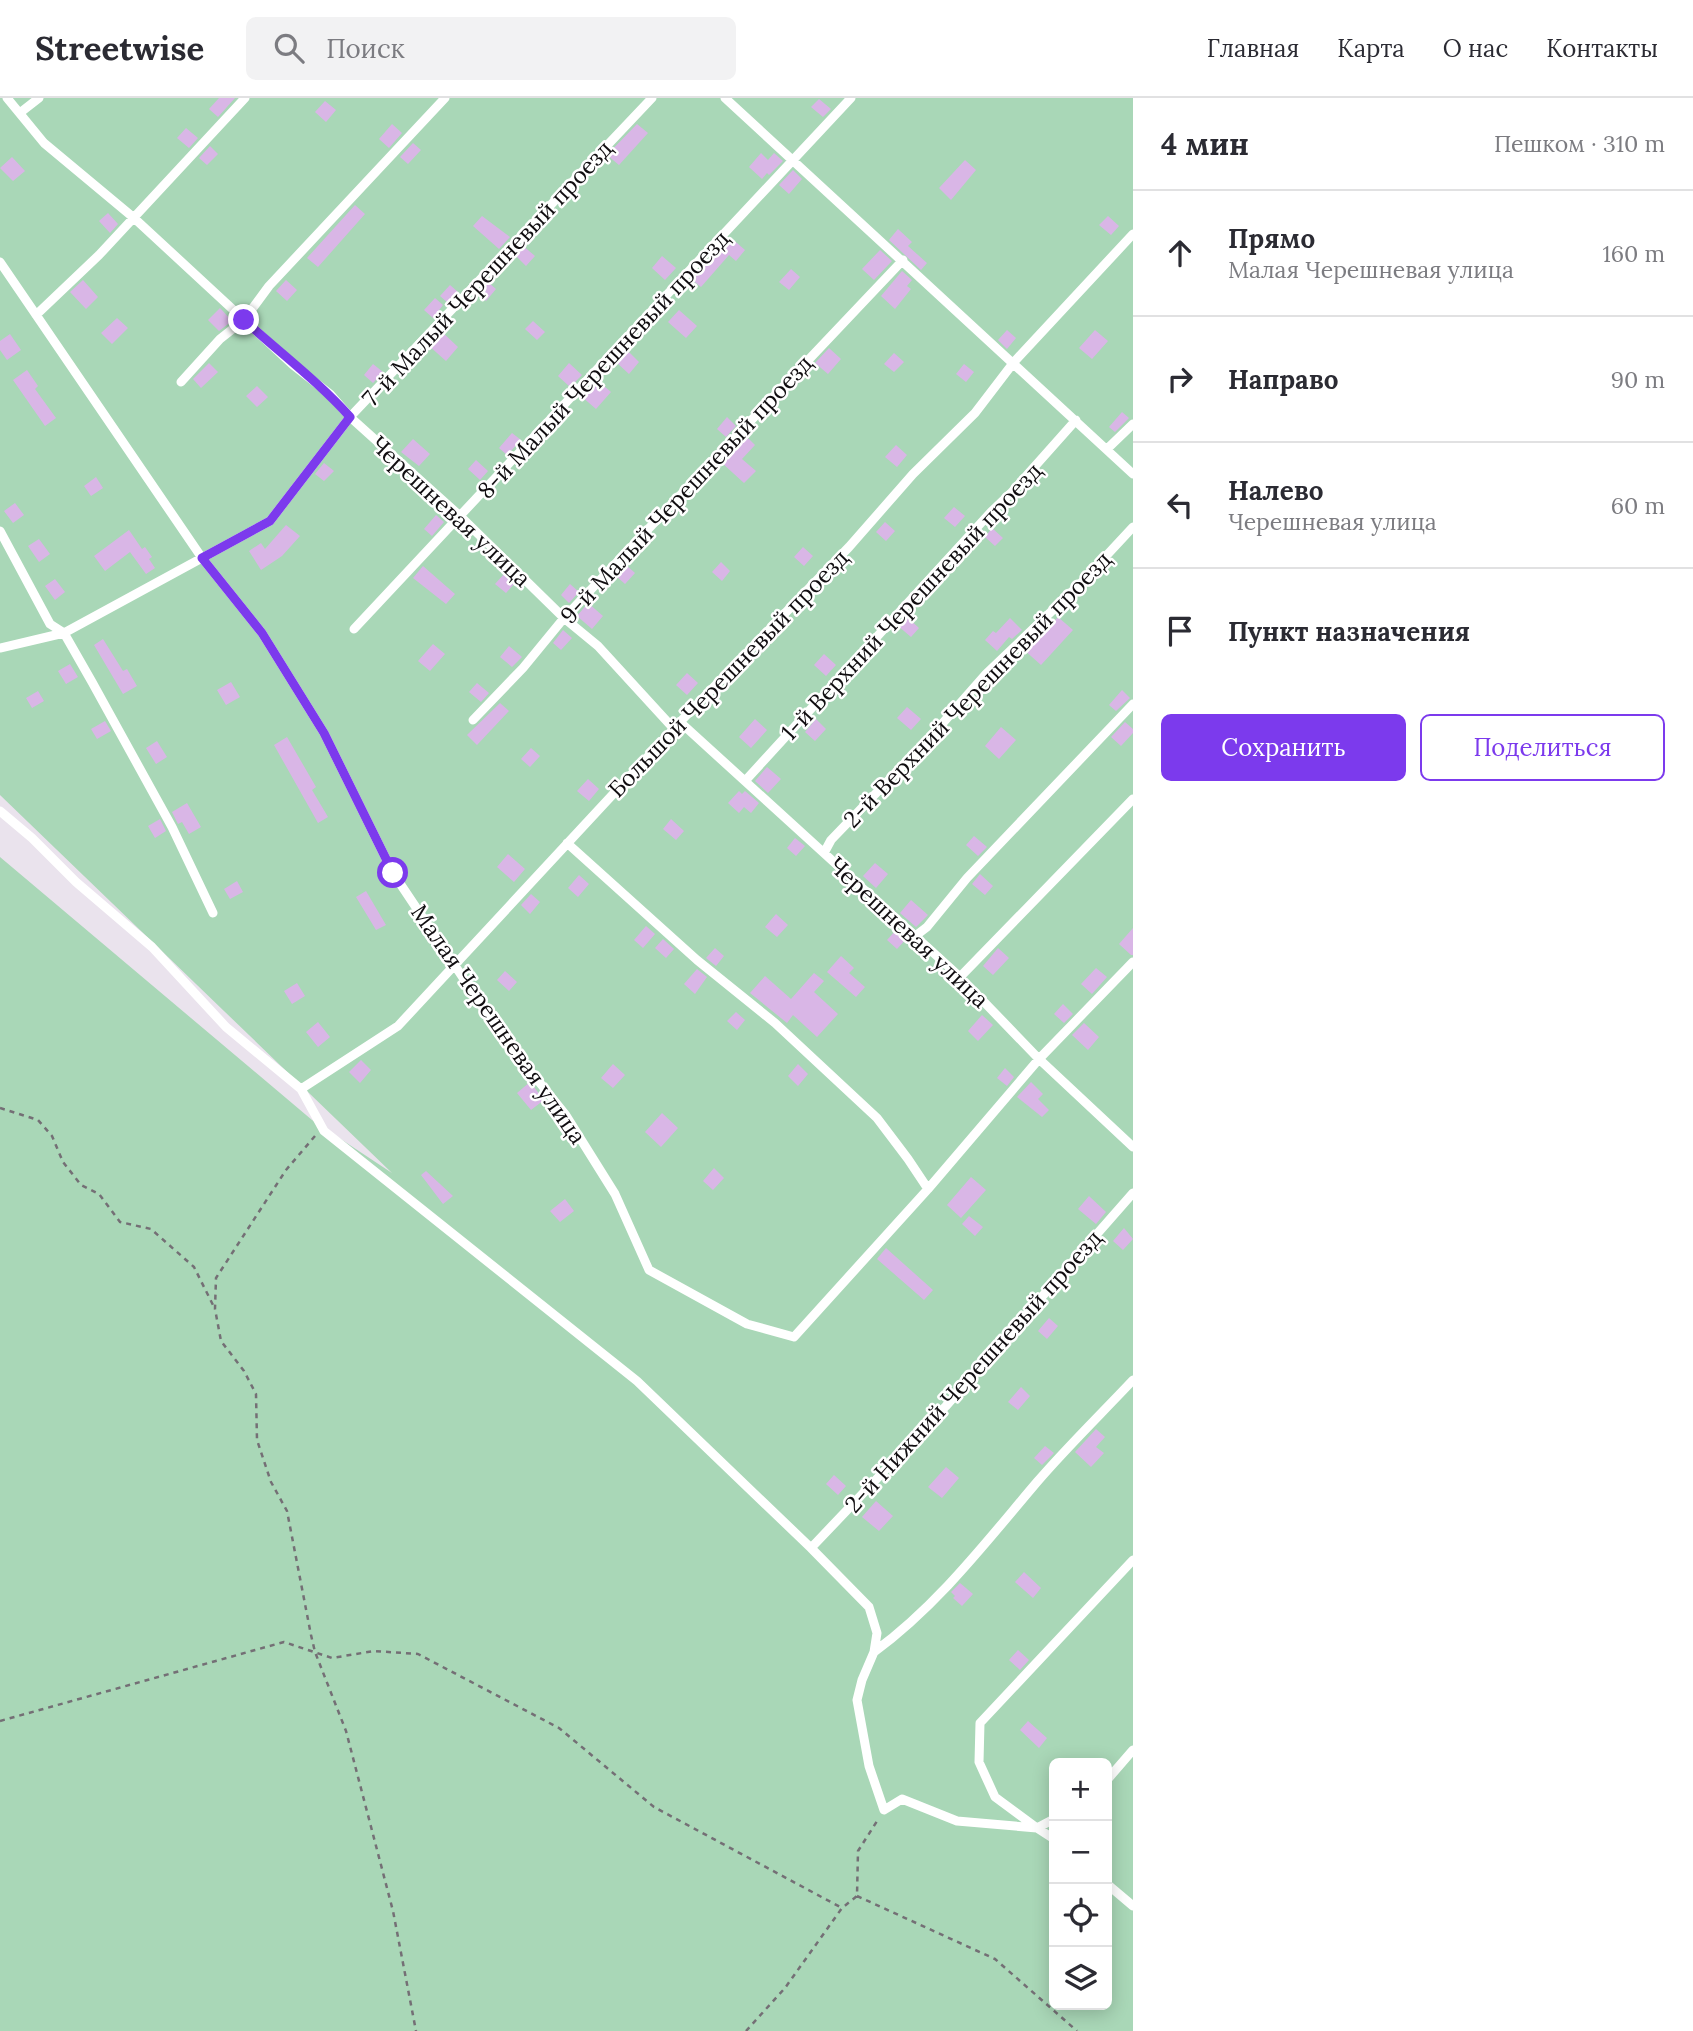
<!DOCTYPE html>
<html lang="ru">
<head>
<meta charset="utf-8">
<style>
  body { margin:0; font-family:Lora,serif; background:#f2f2f3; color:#2b2b33 }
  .controls { position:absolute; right:21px; bottom:21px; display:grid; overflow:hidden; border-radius:10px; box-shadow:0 4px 18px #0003 }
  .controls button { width:63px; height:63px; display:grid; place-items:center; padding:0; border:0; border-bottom:2px solid #e1e1e2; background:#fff; color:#2b2b33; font:35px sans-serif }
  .stop { position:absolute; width:21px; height:21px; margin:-16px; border:5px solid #7c3aed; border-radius:50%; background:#fff }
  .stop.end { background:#7c3aed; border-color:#fff; box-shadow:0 2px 7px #0008 }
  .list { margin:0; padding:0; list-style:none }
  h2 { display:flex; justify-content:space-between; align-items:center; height:91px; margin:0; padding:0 28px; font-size:30px }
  h2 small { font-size:23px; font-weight:400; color:#7c7c81 }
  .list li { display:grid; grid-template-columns:46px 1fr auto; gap:21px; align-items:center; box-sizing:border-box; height:126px; padding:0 28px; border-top:2px solid #e1e1e2 }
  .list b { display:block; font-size:26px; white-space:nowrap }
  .list p { margin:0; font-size:23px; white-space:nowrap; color:#7c7c81 }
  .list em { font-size:23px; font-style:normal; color:#7c7c81 }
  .actions { display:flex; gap:14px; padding:21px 28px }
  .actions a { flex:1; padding:16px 0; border:2px solid #7c3aed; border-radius:10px; text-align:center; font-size:24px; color:#7c3aed }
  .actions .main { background:#7c3aed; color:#fff }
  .icon { flex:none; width:38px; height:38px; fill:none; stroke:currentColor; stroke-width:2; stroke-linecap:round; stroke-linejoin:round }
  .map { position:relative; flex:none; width:1133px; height:1933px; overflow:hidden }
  header { display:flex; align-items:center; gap:42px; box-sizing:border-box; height:98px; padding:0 35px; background:#fff; border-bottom:2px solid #e1e1e2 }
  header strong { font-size:33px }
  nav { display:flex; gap:38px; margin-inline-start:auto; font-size:24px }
  .search { width:490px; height:63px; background:#f2f2f3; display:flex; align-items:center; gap:18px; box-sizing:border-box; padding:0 24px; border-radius:10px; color:#7c7c81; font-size:26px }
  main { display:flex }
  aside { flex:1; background:#fff }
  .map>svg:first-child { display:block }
  .green { fill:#a9d7b7; fill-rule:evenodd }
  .building { fill:#d9b6e6 }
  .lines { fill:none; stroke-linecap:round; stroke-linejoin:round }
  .path { stroke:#746f75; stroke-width:2.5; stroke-dasharray:5 5; stroke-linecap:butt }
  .lane { stroke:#fff; stroke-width:9 }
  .route { stroke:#7c3aed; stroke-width:9 }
  .labels { text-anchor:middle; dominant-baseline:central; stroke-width:5; stroke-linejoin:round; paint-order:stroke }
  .street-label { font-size:23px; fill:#100d10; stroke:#fff }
</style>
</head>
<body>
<header>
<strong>Streetwise</strong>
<div class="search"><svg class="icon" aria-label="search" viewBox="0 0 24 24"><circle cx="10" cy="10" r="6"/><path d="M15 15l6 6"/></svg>Поиск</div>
<nav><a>Главная</a><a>Карта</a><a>О нас</a><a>Контакты</a></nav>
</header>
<main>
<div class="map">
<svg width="1133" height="1933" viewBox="0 0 1133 1933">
  <rect width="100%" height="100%" fill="#eae3ed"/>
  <path class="green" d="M0,0H1133V1933H0V759L312,1022L392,1075L0,697ZM1054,1665H1107V1907H1054Z"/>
  <path class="building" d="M219,0H235L218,19L209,11Z
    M819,1L831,11L823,19L811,9Z
    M325,3L336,12L326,24L315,14Z
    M392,26L402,35L389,50L379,41Z
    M637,26L648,35L619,67L607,57Z
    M186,30L198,40L189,50L177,40Z
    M413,45L421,52L408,66L400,59Z
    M210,48L218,56L207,67L199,60Z
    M761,55L768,62L774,55L783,63L769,77L767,75L762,81L749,69Z
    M12,59L25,73L13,83L0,70Z
    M965,62L976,72L951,102L939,90Z
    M793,72L802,81L789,96L779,87Z
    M355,107L365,116L318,169L307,160Z
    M108,115L118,126L110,135L99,123Z
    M482,118L510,139L499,151L473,128Z
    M1108,118L1119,128L1111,137L1099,127Z
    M898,131L912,144L908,148L927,165L921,172L889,142Z
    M730,139L745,152L736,163L729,157L701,189L691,181Z
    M522,147L535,158L526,168L514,156Z
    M880,152L892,163L874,182L862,171Z
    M662,158L676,170L665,182L652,170Z
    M791,171L800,179L789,192L779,184Z
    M902,173L912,182L907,188L911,191L895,211L881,198Z
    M83,182L98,199L86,211L70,194Z
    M286,182L297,192L287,203L276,193Z
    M488,184L496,191L486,203L477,195Z
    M450,187L458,194L448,205L440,198Z
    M435,200L443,207L433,220L424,212Z
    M220,210L232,223L219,233L208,222Z
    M679,212L697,228L686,240L668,224Z
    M117,220L128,230L112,246L101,235Z
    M533,223L545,234L537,242L525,231Z
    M1007,232L1016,240L1007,251L998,242Z
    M1095,232L1108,243L1092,261L1079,250Z
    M441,233L458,249L446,263L428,247Z
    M10,236L21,252L7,262L0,252V243Z
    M829,250L841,261L828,276L815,265Z
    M627,252L639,264L629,276L616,264Z
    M894,255L904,264L894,274L884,266Z
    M209,265L218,274L201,290L193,281Z
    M569,265L582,277L570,289L558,278Z
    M373,266L383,274L373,285L364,277Z
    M964,266L974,274L966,284L956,276Z
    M27,272L38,288L35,291L56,320L45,328L13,282Z
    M597,282L611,294L596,311L581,298Z
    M257,288L268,299L257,309L246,298Z
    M1122,314L1129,320L1115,334L1109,329Z
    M727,319L736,328L726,339L717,331Z
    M512,335L521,342L507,357L499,350Z
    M746,338L755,347L742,361L756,373L744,385L722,365Z
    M413,341L430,356L419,368L401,354Z
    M896,347L907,357L897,369L885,359Z
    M476,362L488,373L480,382L468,371Z
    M324,365L334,373L324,383L315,376Z
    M96,379L103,390L91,398L84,388Z
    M15,405L24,417L13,425L4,413Z
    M954,409L965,418L955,429L944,420Z
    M436,417L444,424L432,438L424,431Z
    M885,424L895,433L886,443L876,434Z
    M286,427L300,438L282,458L261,472L249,453L261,445L265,451Z
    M992,430L1003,440L995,448L985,439Z
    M129,432L142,451L145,449L152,459L149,461L155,470L146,476L130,454L105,473L94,458Z
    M39,441L50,456L39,464L28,448Z
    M803,449L813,458L804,468L794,459Z
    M721,464L730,473L722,483L712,474Z
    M626,467L635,475L625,486L616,478Z
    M423,468L455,496L446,506L413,480Z
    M504,476L515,485L506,495L495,486Z
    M55,481L65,494L55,502L45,488Z
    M570,486L579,494L569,505L561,497Z
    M588,505L603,518L592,531L577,518Z
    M906,518L919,530L911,539L897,527Z
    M1058,519L1073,532L1041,567L1023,551L1042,533L1044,535Z
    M1010,520L1022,532L1012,541L1009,539L997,553L985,542L993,533L996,535Z
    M563,532L572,540L561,552L553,545Z
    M103,541L123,573L127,571L137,588L123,596L94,547Z
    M433,546L445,556L430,573L418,563Z
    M509,548L522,559L512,569L500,559Z
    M824,556L836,567L826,578L814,567Z
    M70,566L78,579L66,586L58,573Z
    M687,575L698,585L687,597L676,587Z
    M231,584L240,599L226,607L217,592Z
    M477,585L489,595L481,604L469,594Z
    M1122,592L1130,600L1116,613L1109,607Z
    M38,593L44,603L32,610L26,600Z
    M500,605L509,613L508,614L477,647L467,637Z
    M907,609L921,621L911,632L897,620Z
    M755,621L767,632L751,650L739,639Z
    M816,621L826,631L815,643L805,634Z
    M105,623L111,633L97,641L91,631Z
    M1125,624L1133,631V635L1121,648L1111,639Z
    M1001,629L1016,642L999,661L985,648Z
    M287,639L316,689L312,692L328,719L318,725L274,647Z
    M157,643L167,659L156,666L146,650Z
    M531,650L540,658L530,669L521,661Z
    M767,669L781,681L768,695L755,683Z
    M588,681L599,691L589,703L577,693Z
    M739,693L742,696L745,693L759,705L751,715L744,709L739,715L728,705Z
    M187,705L201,729L189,736L182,724L178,726L172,714Z
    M160,721L166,733L155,740L148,728Z
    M671,721L684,733L676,742L663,731Z
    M974,738L987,749L978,758L966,747Z
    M795,740L805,748L796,758L787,750Z
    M508,756L525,771L514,784L497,769Z
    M875,765L888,776L876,790L863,778Z
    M980,776L993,788L985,797L972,786Z
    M579,777L589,786L578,799L568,790Z
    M237,783L243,794L230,801L224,791Z
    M366,793L386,827L376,832L356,799Z
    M531,796L540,804L530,816L521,807Z
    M911,802L928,817L916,829L900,815Z
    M776,816L788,827L777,839L765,829Z
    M646,828L655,836L643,850L634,842Z
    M1133,830V857H1131L1119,846Z
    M897,831L907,840L897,851L887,842Z
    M663,841L674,851L666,860L655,850Z
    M715,850L724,858L716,868L706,860Z
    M998,850L1009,860L993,877L983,868Z
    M841,858L854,870L849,875L865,889L856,899L827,874Z
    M1096,870L1107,879L1092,896L1081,886Z
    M697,871L707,879L695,896L684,886Z
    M505,873L517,884L509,893L497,882Z
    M814,875L824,883L814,894L838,916L817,939L793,917L787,925L750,895L765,878L791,901Z
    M297,885L305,898L292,906L284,893Z
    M1063,906L1073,916L1064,925L1054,916Z
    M736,914L745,922L737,932L727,923Z
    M982,917L993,927L978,943L968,933Z
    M318,924L330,939L318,949L306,934Z
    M1084,925L1099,939L1088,952L1072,937Z
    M361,962L371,972L360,985L349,974Z
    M613,966L625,977L613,990L601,980Z
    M798,966L808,976L798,988L788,978Z
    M1005,970L1014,979L1007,988L997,980Z
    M530,984L544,1002L531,1012L517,995Z
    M1031,984L1043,996L1038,1001L1049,1012L1042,1019L1017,999Z
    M662,1015L678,1030L661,1049L645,1034Z
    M714,1070L724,1080L713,1092L703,1083Z
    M426,1073L453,1098L443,1106L421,1077Z
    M971,1079L986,1092L961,1120L947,1107Z
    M1089,1098L1106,1114L1096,1126L1078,1111Z
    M565,1101L574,1113L560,1124L550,1113Z
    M969,1118L983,1129L975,1138L962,1126Z
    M1124,1130L1133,1141L1123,1152L1113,1143Z
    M886,1150L933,1192L924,1202L877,1161Z
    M1049,1220L1058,1228L1047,1241L1038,1233Z
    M1021,1289L1030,1298L1018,1312L1008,1304Z
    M1096,1331L1105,1339L1096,1349L1104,1355L1091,1369L1075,1354Z
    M1045,1348L1054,1355L1042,1367L1034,1360Z
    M946,1369L959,1380L942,1400L928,1389Z
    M834,1377L846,1388L838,1397L826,1386Z
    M876,1403L893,1418L879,1433L862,1419Z
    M1024,1474L1041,1490L1033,1500L1015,1484Z
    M960,1485L973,1496L962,1508L953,1500L955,1498L951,1494Z
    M1018,1552L1029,1562L1020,1572L1009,1562Z
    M1028,1623L1047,1640L1039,1650L1020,1632Z"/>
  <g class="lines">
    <path class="path" d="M0,1010L38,1022L52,1038L63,1064L81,1087L99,1096L120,1124L151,1131L194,1169L214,1209
      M315,1038L286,1072L216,1180L215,1211L221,1243L244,1273L256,1296L257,1342L271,1384L287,1413L311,1537L315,1554L346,1633L393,1813L416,1933
      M0,1623L284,1544L332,1560L374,1553L418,1556L559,1630L654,1709L842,1810
      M857,1798L995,1861L1077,1933
      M746,1933L785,1890L842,1810L857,1798L858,1753L879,1720"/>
    <path class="lane" d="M7,0L44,45L134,120L293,267L330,296L350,319L460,418L564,520L598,548L674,631
      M725,0L1133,376
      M21,14L39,0
      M0,164L202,460L262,535L324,635L393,775L502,938L565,1016L615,1096L649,1172L747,1226L794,1239L928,1091L1039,961L1133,864
      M36,217L99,157L245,0
      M181,284L220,241L244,222L269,188L445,0
      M1107,351L1133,326
      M0,433L50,526L64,535L92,584L172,729L213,815
      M354,531L851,0
      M0,550L64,535L270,423L350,319L652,0
      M473,622L523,570L564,520L903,162
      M680,624L960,879L1039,961L1133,1049
      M745,683L991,414L1012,394L1076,322
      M0,713L32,740L76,784L152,849L226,929L301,991L324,1033L637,1283L811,1450L869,1509L877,1535L874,1554L862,1582L857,1602L869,1668L884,1712L902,1701L957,1723L1037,1730L1054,1741
      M567,745L697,862L775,925L877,1020L908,1061L928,1091
      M824,755L831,742L934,635L986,576L1080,486L1133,429
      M914,839L927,829L967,780L1133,606
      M960,879L1133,701
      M301,991L398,928L680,624L849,449L913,376L975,315L1014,264L1133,136
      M811,1450L946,1308L1133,1095
      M874,1554C938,1507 986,1444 1037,1384C1067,1349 1101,1316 1133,1282
      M1107,1682L1133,1652
      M1054,1721L1037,1730L995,1699L979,1664L980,1625L1133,1462
      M1107,1786L1133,1808"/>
  </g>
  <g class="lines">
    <path class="route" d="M244,222C279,254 319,284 350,319L270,423L202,460L262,535L324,635L393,775"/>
  </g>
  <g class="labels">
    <g class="street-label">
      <text transform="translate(487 175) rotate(-47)">7-й Малый Черешневый проезд</text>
      <text transform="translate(603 266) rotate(-47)">8-й Малый Черешневый проезд</text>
      <text transform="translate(686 391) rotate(-47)">9-й Малый Черешневый проезд</text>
      <text transform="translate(451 413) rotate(43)">Черешневая улица</text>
      <text transform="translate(911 503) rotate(-47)">1-й Верхний Черешневый проезд</text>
      <text transform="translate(728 575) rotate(-46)">Большой Черешневый проезд</text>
      <text transform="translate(977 591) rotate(-46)">2-й Верхний Черешневый проезд</text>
      <text transform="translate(909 834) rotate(43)">Черешневая улица</text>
      <text transform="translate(499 926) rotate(55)">Малая Черешневая улица</text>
      <text transform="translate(973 1273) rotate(-48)">2-й Нижний Черешневый проезд</text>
    </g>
  </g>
</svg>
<div class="controls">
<button>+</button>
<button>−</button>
<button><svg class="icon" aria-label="locate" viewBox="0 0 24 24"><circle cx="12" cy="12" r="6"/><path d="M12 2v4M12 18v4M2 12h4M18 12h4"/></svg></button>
<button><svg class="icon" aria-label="layers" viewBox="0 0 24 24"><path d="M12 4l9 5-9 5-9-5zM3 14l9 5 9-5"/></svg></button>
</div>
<div class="stop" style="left:393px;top:775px"></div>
<div class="stop end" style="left:244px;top:222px"></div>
</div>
<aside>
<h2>4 мин<small>Пешком · 310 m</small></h2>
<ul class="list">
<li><svg class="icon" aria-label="ahead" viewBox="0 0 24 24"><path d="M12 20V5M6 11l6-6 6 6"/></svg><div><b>Прямо</b><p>Малая Черешневая улица</p></div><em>160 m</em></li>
<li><svg class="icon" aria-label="right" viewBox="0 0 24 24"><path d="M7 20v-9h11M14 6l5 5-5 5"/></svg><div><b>Направо</b></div><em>90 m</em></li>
<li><svg class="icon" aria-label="left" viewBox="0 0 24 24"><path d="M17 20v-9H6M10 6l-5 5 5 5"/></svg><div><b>Налево</b><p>Черешневая улица</p></div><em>60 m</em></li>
<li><svg class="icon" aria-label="arrive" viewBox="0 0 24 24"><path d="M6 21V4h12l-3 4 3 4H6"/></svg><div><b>Пункт назначения</b></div></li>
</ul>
<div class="actions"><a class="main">Сохранить</a><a>Поделиться</a></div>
</aside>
</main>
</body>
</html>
